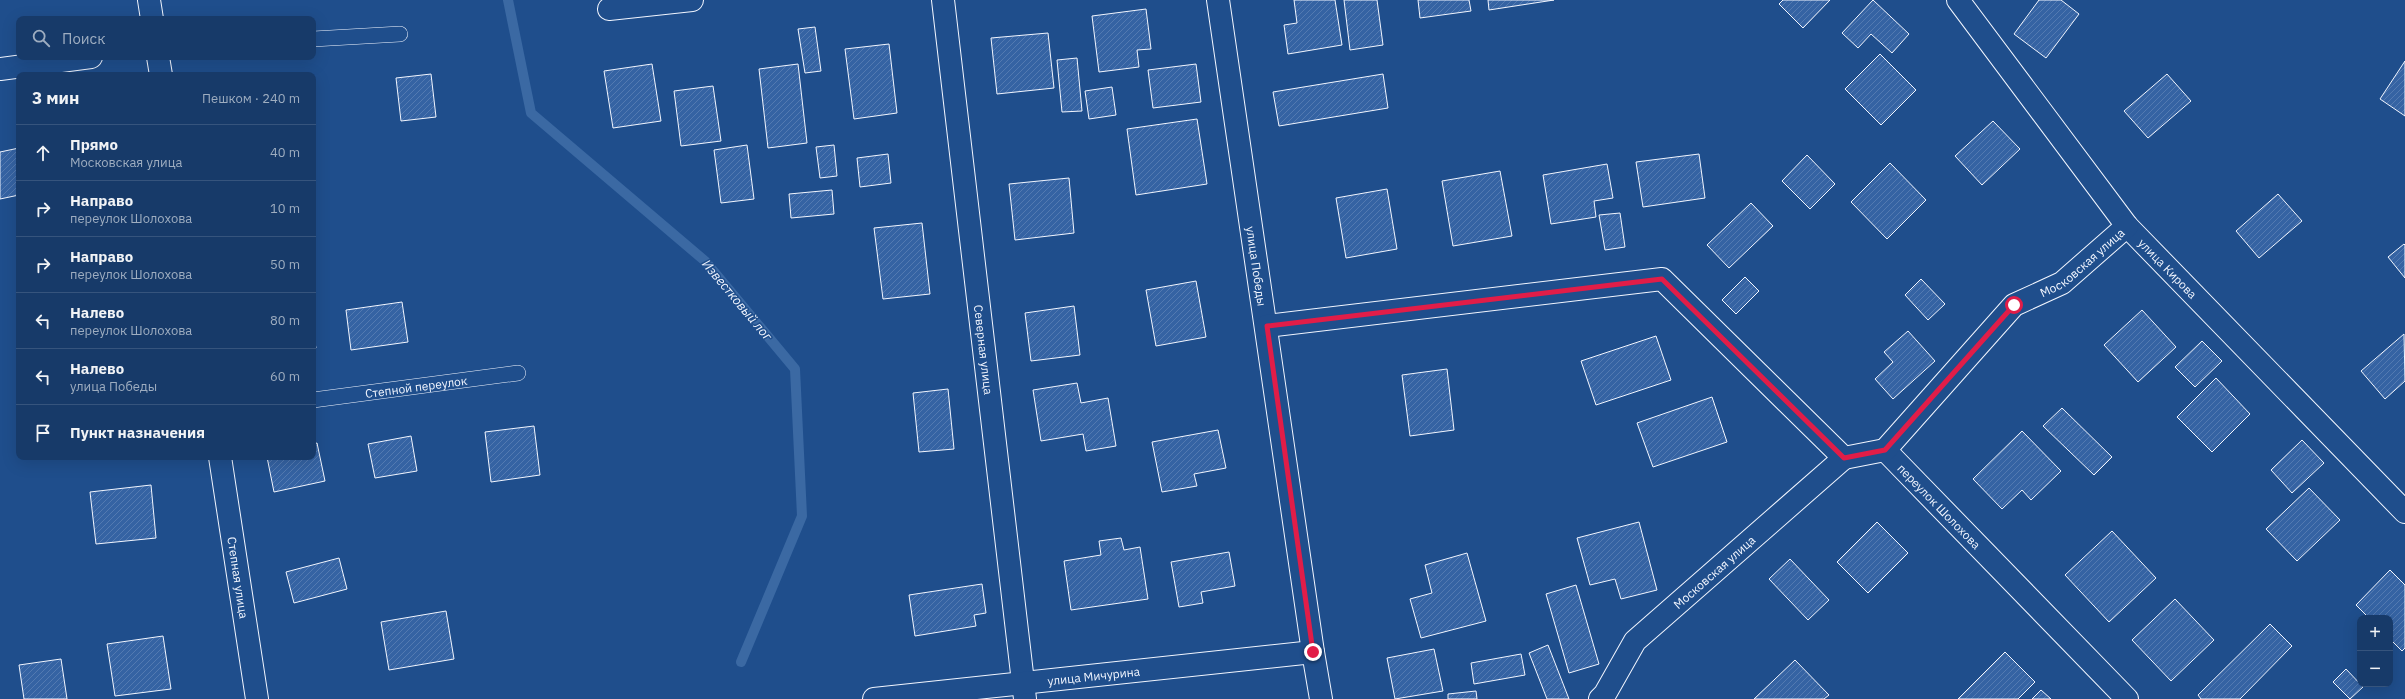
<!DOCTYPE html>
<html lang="ru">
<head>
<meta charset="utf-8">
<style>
  body { margin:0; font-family:"IBM Plex Sans",sans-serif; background:#20416f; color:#f1f3f6 }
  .controls { position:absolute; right:12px; bottom:12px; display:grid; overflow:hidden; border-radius:8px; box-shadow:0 4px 16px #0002 }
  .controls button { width:36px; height:36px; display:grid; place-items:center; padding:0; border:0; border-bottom:1px solid #36547d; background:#173a69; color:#f1f3f6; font:20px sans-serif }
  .stop { position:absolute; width:12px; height:12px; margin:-9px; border:3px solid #e11d48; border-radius:50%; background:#fff }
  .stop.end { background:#e11d48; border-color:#fff; box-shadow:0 1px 4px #0008 }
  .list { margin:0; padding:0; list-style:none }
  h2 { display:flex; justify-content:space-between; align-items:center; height:52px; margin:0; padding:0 16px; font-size:17px }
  h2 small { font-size:13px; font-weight:400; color:#9eadc0 }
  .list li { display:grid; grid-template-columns:26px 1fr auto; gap:12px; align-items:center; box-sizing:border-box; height:56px; padding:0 16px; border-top:1px solid #36547d }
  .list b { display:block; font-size:15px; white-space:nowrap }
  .list p { margin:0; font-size:13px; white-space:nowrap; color:#9eadc0 }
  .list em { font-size:13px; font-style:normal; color:#9eadc0 }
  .icon { flex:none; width:22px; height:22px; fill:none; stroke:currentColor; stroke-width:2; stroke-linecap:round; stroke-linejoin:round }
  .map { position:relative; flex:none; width:2405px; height:699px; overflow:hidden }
  .search { position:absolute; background:#173a69; box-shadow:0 4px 16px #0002; left:16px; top:16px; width:300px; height:44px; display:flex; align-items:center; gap:10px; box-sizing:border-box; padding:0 14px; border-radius:8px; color:#9eadc0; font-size:15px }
  .panel { position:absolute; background:#173a69; box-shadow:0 4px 16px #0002; left:16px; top:72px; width:300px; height:388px; border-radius:8px }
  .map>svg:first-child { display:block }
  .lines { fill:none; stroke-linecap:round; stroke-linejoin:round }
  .stream { stroke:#3b69a3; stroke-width:10 }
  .building { fill:url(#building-hatch); stroke:#f2f6ff }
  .service-casing { stroke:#f2f6ff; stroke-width:16 }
  .minor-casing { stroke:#f2f6ff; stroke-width:24 }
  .tertiary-casing { stroke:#f2f6ff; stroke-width:24 }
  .service { stroke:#1f4e8c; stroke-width:15 }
  .minor { stroke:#1f4e8c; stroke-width:22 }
  .tertiary { stroke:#1f4e8c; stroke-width:22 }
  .route { stroke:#e11d48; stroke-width:5 }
  .labels { text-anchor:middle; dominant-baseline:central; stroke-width:3; stroke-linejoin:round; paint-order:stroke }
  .street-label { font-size:12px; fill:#f2f6ff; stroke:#1f4e8c }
  .water-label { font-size:13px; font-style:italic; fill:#f2f6ff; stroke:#1f4e8c }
</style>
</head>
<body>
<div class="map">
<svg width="2405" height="699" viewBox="0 0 2405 699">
  <defs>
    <pattern id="building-hatch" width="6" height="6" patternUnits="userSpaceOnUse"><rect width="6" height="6" fill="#3563a3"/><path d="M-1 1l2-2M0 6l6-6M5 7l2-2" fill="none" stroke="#537ab1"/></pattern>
  </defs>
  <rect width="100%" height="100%" fill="#1f4e8c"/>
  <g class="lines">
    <path class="stream" d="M508,0L531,113L705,261L795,369L802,516L741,662"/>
  </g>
  <path class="building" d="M1294,0H1335L1342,45L1288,54L1284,25L1297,23Z
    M1344,0H1377L1383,45L1350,50Z
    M1418,0H1469L1471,11L1420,18Z
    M1488,0H1554L1489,10Z
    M1783,0H1830L1803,28L1779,4Z
    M1873,0L1909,34L1892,53L1871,34L1858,48L1842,33Z
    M2039,0H2061L2079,14L2046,58L2014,34Z
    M1146,9L1151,49L1137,50L1139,67L1099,72L1092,16Z
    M815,27L821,71L805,73L798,29Z
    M1048,33L1054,88L997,94L991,38Z
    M889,44L897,113L854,119L845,49Z
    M1880,54L1916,90L1881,125L1845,89Z
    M1077,58L1082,111L1062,112L1057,60Z
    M2405,61V116L2380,99Z
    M652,64L661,121L613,128L604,71Z
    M798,64L807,143L768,148L759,69Z
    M1196,64L1201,102L1153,108L1148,70Z
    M431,74L436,117L401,121L396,78Z
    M1383,74L1388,108L1279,126L1273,92Z
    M2167,74L2191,101L2148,138L2124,111Z
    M713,86L721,141L681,146L674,91Z
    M1112,87L1116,115L1089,119L1085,91Z
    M1197,119L1207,184L1136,195L1127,129Z
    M1993,121L2020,149L1982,185L1955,156Z
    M747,145L754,199L721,203L714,150Z
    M834,145L837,176L820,178L816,147Z
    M19,148V195L0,199V152Z
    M888,154L891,183L860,187L857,158Z
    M1699,154L1705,198L1643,207L1636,162Z
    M1807,155L1835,184L1810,209L1782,181Z
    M1890,163L1926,200L1887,239L1851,202Z
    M1607,164L1613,198L1594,201L1596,217L1551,224L1543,175Z
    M1500,171L1512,236L1453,246L1442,181Z
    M1069,178L1074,233L1015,240L1009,184Z
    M1387,189L1397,249L1346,258L1336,198Z
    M832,190L834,214L791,218L789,194Z
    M2278,194L2302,221L2259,258L2236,231Z
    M1751,203L1773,226L1729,268L1707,245Z
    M1620,213L1625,247L1605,250L1599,215Z
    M922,223L930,294L883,299L874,228Z
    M2404,244L2405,245V278L2388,257Z
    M1745,277L1759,291L1736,314L1722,300Z
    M1921,279L1945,304L1928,320L1905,295Z
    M1196,281L1206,337L1156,346L1146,290Z
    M402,302L408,342L351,350L346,310Z
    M1074,306L1080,355L1031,361L1025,313Z
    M2142,310L2176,347L2138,382L2104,345Z
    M1908,331L1935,361L1893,399L1875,379L1893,362L1884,352Z
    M313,332L316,348L313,349Z
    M2404,334L2405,381L2385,399L2361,371Z
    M1656,336L1671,380L1596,405L1581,361Z
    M2202,341L2222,361L2195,387L2175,367Z
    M1447,369L1454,430L1410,436L1402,375Z
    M2216,378L2250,414L2212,452L2177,417Z
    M1077,383L1081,403L1108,398L1116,446L1086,451L1083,434L1041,441L1033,390Z
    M948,389L954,449L919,452L913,393Z
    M1712,397L1727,442L1653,467L1637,423Z
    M2062,408L2112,457L2094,475L2043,426Z
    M534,426L540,475L491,482L485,432Z
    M1218,430L1226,468L1194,474L1197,486L1162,492L1152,442Z
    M2022,431L2061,471L2031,500L2022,490L2002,509L1973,479Z
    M411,436L417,471L375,478L368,444Z
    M2302,440L2324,463L2292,493L2271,470Z
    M317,443L325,481L274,492L267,457H313V444Z
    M151,485L156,538L96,544L90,492Z
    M2309,488L2340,520L2297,561L2266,529Z
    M1639,522L1657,590L1621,599L1615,579L1590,585L1577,538Z
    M1877,522L1908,553L1868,593L1837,562Z
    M2112,531L2156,578L2109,622L2065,575Z
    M1121,538L1124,550L1140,547L1148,599L1071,610L1064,561L1101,555L1099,541Z
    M1229,552L1235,586L1201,592L1203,603L1179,607L1171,562Z
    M1467,553L1486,621L1421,638L1410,599L1432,593L1425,565Z
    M339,558L347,589L294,603L286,572Z
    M1790,559L1829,600L1808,620L1769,579Z
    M2390,570L2405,585V648L2402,651L2390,639V618H2369L2356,605Z
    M982,584L986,613L974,615L976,626L915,636L909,595Z
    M1576,585L1599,664L1569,673L1546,594Z
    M2175,599L2214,640L2171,681L2132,640Z
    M446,611L454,659L389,670L381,622Z
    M2270,624L2292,646L2240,699H2201L2198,695Z
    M163,636L171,689L115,696L107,644Z
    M1548,645L1569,699H1547L1529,653Z
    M1434,649L1443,691L1395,699L1387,658Z
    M2005,652L2035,682L2018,699H1958Z
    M1521,654L1525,675L1474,684L1471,663Z
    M61,659L67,699H24L19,665Z
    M1795,660L1829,695L1824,699H1754Z
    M2346,669L2363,687L2350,699L2333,682Z
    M2041,690L2051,699H2032Z
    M1476,691L1477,699H1448V694Z"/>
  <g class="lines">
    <defs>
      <g id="service">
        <path d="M313,39L400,34"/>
        <path id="s1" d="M313,400L518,373"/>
      </g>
      <g id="minor">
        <path d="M149,0L152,19"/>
        <path id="s2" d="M943,0L1025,699"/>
        <path id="s3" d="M1218,0L1313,652"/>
        <path id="s4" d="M1958,0L2127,226L2405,512"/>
        <path d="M609,9L692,0"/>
        <path d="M158,57L161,75"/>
        <path d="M0,69L91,57"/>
        <path id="s5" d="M1267,326L1662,279L1844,458L1885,450L2127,699"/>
        <path id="s6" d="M1885,450L2014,305L2062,283L2127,226"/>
        <path id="s7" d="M220,457L257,699"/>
        <path id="s8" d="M1600,699L1605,694L1635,641L1844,458"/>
      </g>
      <g id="tertiary">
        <path id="s9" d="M874,699L1313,652L1321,699"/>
      </g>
    </defs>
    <use href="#service" class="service-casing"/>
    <use href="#minor" class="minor-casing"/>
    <use href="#tertiary" class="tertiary-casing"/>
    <use href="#service" class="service"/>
    <use href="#minor" class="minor"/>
    <use href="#tertiary" class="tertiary"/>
  </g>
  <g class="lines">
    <path class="route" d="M1313,652L1267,326L1662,279L1844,458L1885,450L2014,305"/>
  </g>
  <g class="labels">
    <g class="street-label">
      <text stroke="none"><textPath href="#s6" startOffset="275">Московская улица</textPath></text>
      <text stroke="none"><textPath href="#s3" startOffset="269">улица Победы</textPath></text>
      <text stroke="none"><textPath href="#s4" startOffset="341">улица Кирова</textPath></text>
      <text stroke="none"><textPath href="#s2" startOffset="352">Северная улица</textPath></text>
      <text stroke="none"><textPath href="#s1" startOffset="104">Степной переулок</textPath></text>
      <text stroke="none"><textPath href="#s5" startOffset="773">переулок Шолохова</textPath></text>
      <text stroke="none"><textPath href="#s8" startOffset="173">Московская улица</textPath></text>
      <text stroke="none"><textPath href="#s7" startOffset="122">Степная улица</textPath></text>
      <text stroke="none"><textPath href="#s9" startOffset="221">улица Мичурина</textPath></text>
    </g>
    <g class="water-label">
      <text transform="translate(737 300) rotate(50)">Известковый лог</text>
    </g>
  </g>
</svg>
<div class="controls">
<button>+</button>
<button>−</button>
</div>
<div class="stop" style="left:2014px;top:305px"></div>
<div class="stop end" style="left:1313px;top:652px"></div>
<div class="search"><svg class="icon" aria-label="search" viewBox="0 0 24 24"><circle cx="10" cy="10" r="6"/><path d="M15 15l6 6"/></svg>Поиск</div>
<section class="panel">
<h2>3 мин<small>Пешком · 240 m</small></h2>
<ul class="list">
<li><svg class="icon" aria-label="ahead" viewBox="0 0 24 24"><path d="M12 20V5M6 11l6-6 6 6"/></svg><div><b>Прямо</b><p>Московская улица</p></div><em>40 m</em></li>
<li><svg class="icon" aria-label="right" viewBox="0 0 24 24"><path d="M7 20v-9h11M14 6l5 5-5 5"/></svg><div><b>Направо</b><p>переулок Шолохова</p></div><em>10 m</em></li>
<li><svg class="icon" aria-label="right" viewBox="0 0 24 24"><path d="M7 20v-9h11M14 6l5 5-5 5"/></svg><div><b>Направо</b><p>переулок Шолохова</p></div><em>50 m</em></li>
<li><svg class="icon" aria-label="left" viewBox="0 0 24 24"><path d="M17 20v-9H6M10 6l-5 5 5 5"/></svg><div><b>Налево</b><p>переулок Шолохова</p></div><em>80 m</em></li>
<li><svg class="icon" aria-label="left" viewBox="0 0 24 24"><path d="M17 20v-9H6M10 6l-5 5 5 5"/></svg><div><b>Налево</b><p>улица Победы</p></div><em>60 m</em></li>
<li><svg class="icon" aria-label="arrive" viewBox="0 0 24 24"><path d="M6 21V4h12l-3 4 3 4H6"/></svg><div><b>Пункт назначения</b></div></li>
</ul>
</section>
</div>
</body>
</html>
